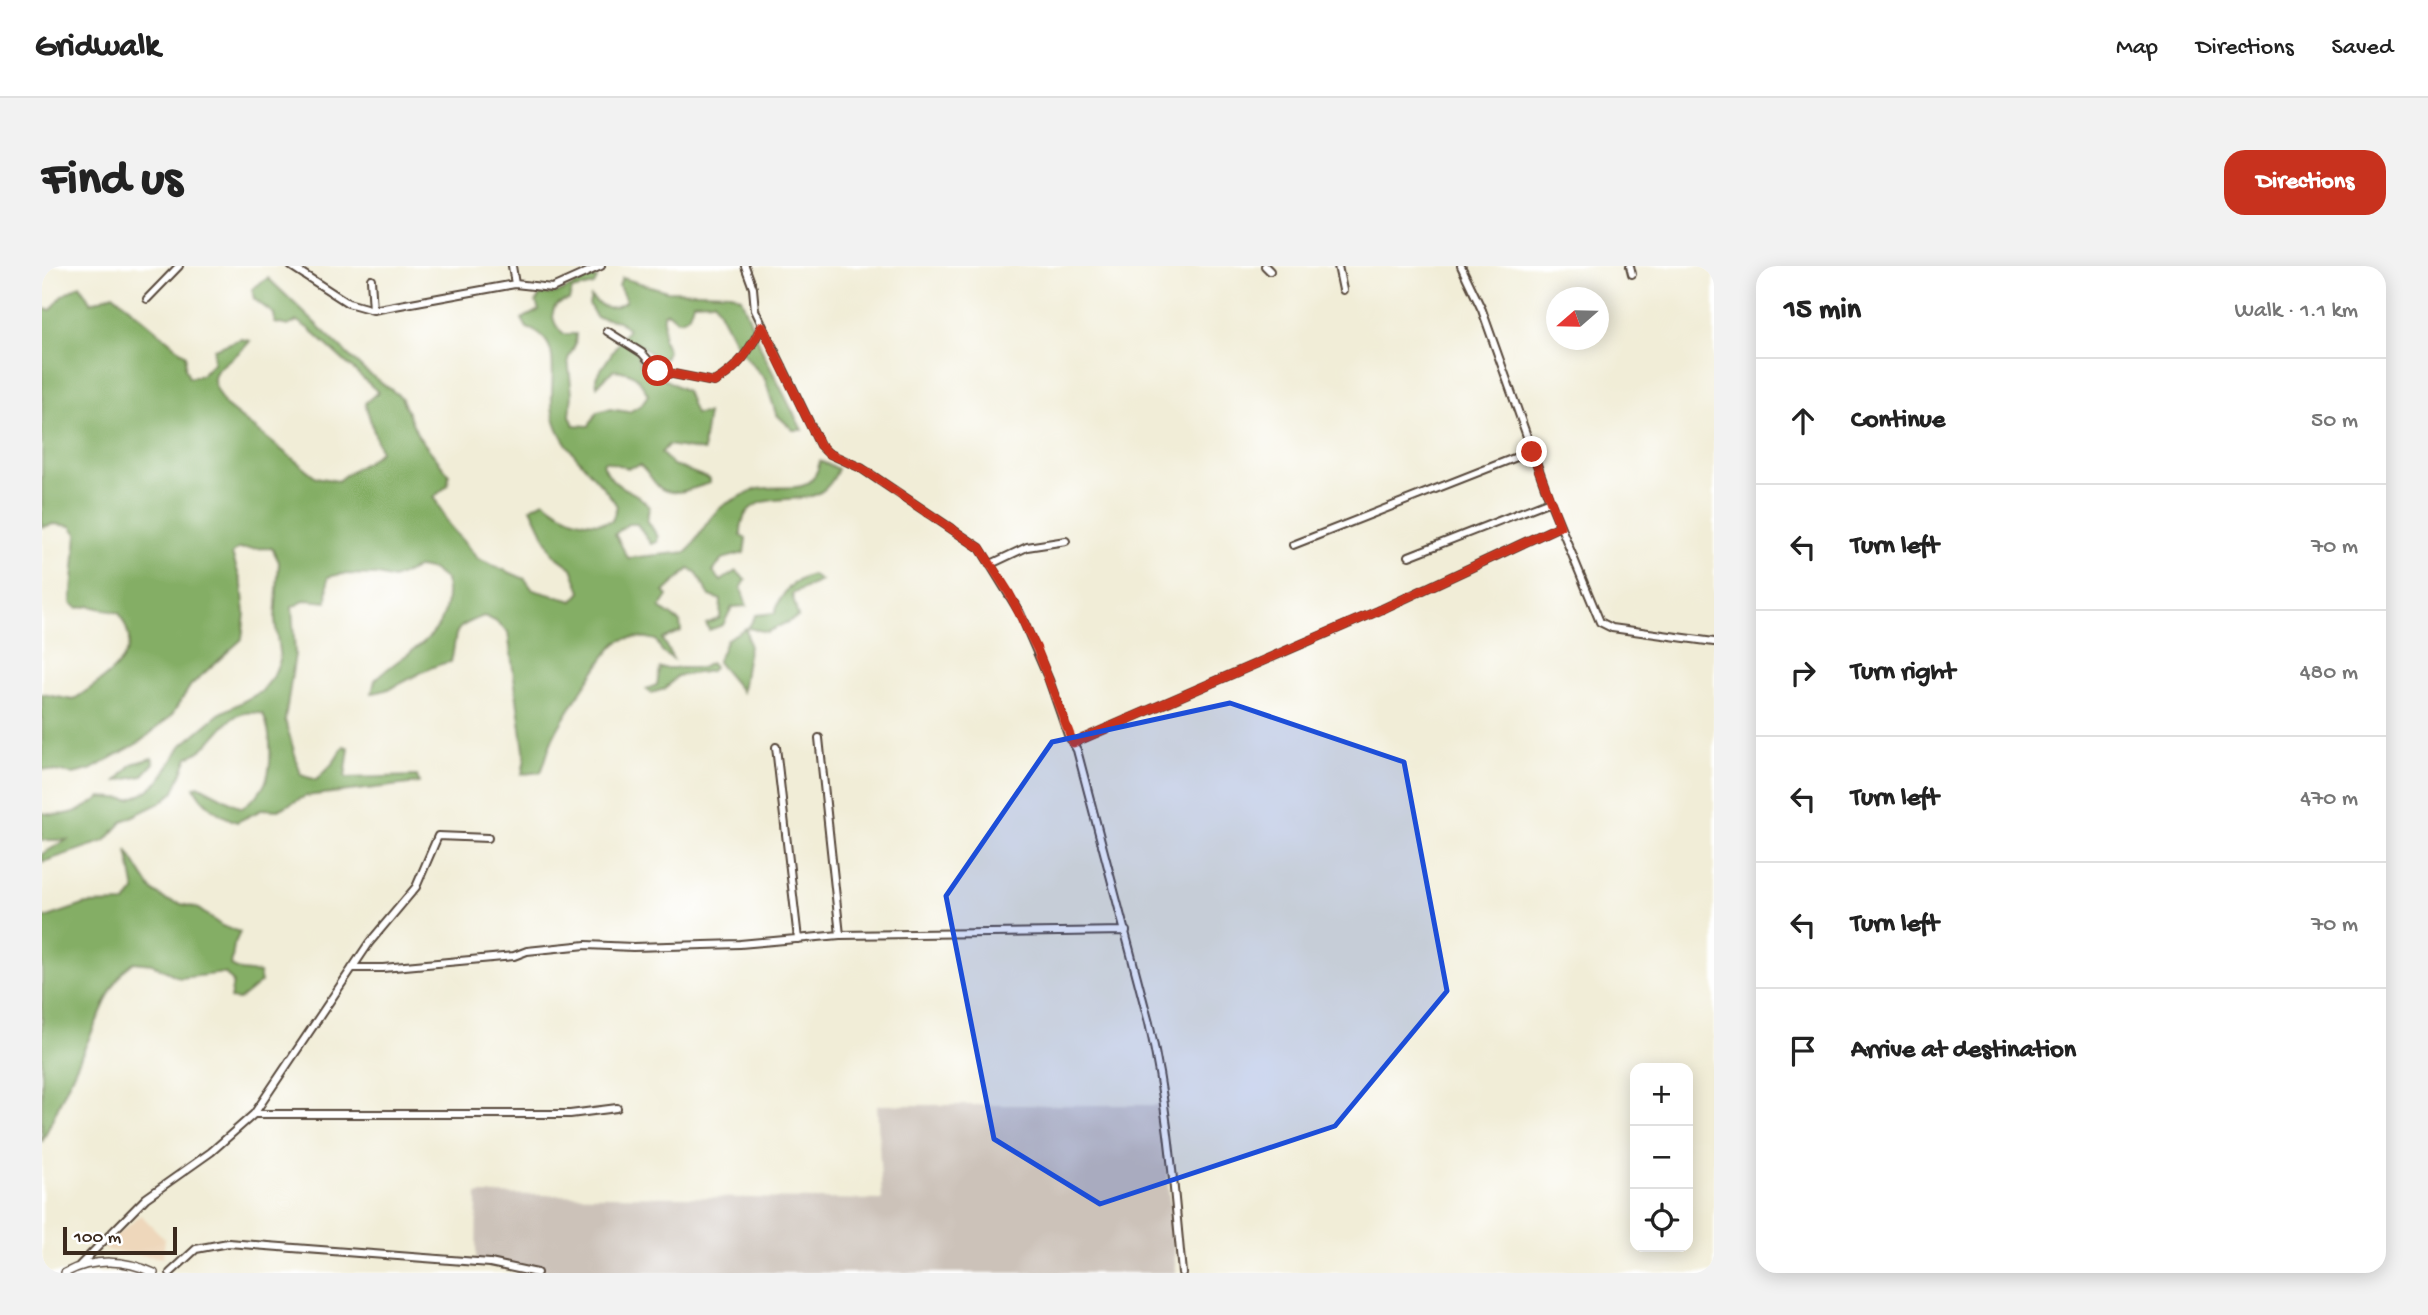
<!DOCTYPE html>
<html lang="en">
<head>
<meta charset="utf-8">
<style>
  body { margin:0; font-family:"Gochi Hand",sans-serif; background:#f2f2f2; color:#222 }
  .controls { position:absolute; right:21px; bottom:21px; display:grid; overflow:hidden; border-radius:14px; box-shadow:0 4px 18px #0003 }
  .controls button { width:63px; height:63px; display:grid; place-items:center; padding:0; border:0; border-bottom:2px solid #e0e0e0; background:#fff; color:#222; font:35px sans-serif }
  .compass { position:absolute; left:1504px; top:21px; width:63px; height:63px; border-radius:50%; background:#fff; box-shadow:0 4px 18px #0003; rotate:250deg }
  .scale { position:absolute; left:21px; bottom:18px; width:114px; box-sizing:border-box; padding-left:7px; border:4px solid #3b2a1e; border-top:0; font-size:19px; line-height:24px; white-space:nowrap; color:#3b2a1e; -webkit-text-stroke:5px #fff; paint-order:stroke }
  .stop { position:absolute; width:21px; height:21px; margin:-16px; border:5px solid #c8321e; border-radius:50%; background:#fff }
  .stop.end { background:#c8321e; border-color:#fff; box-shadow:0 2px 7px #0008 }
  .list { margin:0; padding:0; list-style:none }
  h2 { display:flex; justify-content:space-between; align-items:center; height:91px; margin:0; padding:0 28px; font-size:30px }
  h2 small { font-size:23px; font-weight:400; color:#767676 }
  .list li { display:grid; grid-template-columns:46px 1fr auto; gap:21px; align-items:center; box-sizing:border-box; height:126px; padding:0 28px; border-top:2px solid #e0e0e0 }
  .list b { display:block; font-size:26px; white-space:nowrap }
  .list em { font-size:23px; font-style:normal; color:#767676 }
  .icon { flex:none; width:38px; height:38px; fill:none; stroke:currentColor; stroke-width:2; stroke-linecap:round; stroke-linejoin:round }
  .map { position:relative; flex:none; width:1672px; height:1007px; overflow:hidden; border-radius:21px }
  header { display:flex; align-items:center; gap:42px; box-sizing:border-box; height:98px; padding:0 35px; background:#fff; border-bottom:2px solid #e0e0e0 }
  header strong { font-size:33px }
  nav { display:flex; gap:38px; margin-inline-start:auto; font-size:24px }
  .intro { display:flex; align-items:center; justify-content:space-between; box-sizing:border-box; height:168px; padding:0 42px }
  h1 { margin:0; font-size:49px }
  .button { padding:18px 32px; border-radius:21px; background:#c8321e; color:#fff; font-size:24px; font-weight:700 }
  main { display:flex; gap:42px; padding:0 42px }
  aside { flex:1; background:#fff; border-radius:21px; box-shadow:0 4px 18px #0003 }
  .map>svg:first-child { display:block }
  .built { fill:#eed7bb }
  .industrial { fill:#ccc2b9 }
  .forest { fill:#84ae65; stroke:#606c42; stroke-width:2 }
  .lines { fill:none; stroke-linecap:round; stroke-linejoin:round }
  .minor-casing { stroke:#56473a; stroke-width:10 }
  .tertiary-casing { stroke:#56473a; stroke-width:10 }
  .minor { stroke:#fff; stroke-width:6 }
  .tertiary { stroke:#fff; stroke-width:7 }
  .route { stroke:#c8321e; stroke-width:9 }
  .marked { fill:#1d4ed8; fill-opacity:0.2; stroke:#1d4ed8; stroke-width:5; stroke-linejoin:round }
</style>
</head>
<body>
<header>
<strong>Gridwalk</strong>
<nav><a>Map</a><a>Directions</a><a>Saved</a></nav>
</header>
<div class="intro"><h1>Find us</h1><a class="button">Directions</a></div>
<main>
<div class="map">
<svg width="1672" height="1007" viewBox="0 0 1672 1007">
  <rect width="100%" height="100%" fill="#fff"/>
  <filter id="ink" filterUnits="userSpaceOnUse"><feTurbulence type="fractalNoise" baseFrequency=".0143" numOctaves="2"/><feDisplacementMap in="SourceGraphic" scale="14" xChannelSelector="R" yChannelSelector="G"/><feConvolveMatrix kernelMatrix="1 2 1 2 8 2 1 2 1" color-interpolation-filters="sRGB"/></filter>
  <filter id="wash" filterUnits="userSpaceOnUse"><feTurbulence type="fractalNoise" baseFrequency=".00686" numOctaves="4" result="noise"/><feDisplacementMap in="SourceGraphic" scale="28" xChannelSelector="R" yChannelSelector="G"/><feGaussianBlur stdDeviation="1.57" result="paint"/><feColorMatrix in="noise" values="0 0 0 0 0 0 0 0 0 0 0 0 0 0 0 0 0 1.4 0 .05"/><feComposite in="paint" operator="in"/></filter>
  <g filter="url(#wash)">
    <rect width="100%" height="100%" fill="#f1edd7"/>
    <path class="built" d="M99,949L123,973L121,992L63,984V979Z"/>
    <path class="industrial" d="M835,839H1119L1134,1007H515L434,998L435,928L840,934Z"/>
    <path class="forest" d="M551,11L555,13L552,19L530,24L527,34C505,37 508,55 521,68H534L533,79L526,93L530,128L528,150L532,159L547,160L555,146L567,143L587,146L599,139L606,129C598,112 591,105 571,104L555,120L554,111L586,63L577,55L554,51L547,38L549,31C560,43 571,45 584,35L577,20L580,12L625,25L689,27L699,32L722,89L760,164H751L734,148L723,113L696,82L672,35L651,36C648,47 647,54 635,54L626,46L622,48L621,74L626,85L623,92L616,93L597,78L594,84L599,100L644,125L653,148L665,147C666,161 660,171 662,185L626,179L619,187L631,199L668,213V217C654,221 630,233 617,221C609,214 607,206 598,199L586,202L563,195L561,198C574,229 590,218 607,241L605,254L616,271L615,276L609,278L595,258H586L573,268L586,292L645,286C658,271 666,250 682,239C687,236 711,224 716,223C746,217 770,233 778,195L796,203C792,213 786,223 775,228C753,240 697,220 699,270L704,273L702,287L680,293L671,306L679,315L694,305L704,314L699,322L705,340L690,341L681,359L667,364L664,358L678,352L679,334L668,330L654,306L647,303L622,326L626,330L618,342L638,356L639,365L620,373L631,393L621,387L614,374C602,371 587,370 576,376C565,382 519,456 512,470C506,482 504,495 499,506L480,508L483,492L466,366L453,355L442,350C406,364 417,363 409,396C380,400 359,424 330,427L333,414C367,380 413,373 404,314L391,304L377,301L351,313L336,309L299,308L286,311L285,336L264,334L250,341L253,388L243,454L259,509L274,514L291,497L302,480L307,482L303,512L375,510L377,517L264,530L236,544L221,543L195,556C178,550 159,537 152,521L158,520L200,542C207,536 215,530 220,523C232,505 230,467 221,448C181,438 179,479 146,491L132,526L118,537L81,555L63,575L1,596L0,588L25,574H0V547C24,552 39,546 59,531L87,533L101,528L117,515L140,479L177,448L219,426L231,411L238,394L233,354L237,296L230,282L196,283L190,288L200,319L203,347L200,373L149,419L129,450L98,476L48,504L31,508L0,503V428L31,434C50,421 87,400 87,374C87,364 81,355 77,347L48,340L35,342L29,337L35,268L29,260L12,258L0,261V43L9,44L20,30L38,19L49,37L71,28L144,89L143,101L147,112L159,109L171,97L172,83L199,73L208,75C187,103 154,99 184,140L274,211L296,215C310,202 325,199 338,185L323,137L336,126L267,63L255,55L246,60L233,57L232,48L212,33L210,23L226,12L322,104L359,131L376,170L407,208L406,219L392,231L406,258L436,293L483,313L491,324L531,335L539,326L530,302L511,288L489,242L502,235C523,252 544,261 570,255L575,240C556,208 518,185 511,147C505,116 525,75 485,62L480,53L497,44L494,36L498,29L516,27Z
      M770,309L779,315L750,328L756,351L725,366L706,362L714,349L733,347C738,328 751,314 770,309Z
      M704,362L707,379L700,426L675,396L685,373Z
      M668,397L672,401L669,405L635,410L623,423L609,427L604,423L615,419L618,402H659Z
      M110,492L112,497L100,510L75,515L90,498Z
      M85,584L110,624L124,634L155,642L180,660L198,666L192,679L189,700L199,705L217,707L219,716L197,734L188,733L191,716L183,707L138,712L110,698L92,696L81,705L69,724L0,876V653L44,638L83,637L93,625Z"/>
  </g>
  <g filter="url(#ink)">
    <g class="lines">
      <defs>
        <path id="minor" d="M249,0L306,37L331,44L473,18L510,22L559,0
          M470,0L473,18
          M703,0L711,22L713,44L778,179L786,187L819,202L938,282L978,347L1007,414L1026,469L1035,484L1107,757C1126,840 1132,923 1140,1007
          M1223,0L1228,5
          M1296,0L1301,24
          M1419,0L1440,44L1508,235L1558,356L1570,362L1672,376
          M1588,0L1590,8
          M329,13L331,44
          M105,33L137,0
          M565,65L600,87L616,105L672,116C697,102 707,85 720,60
          M1251,279L1490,185
          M1367,290L1508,235
          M949,298L985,281L1024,275
          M777,472L798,669
          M1031,477L1336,345L1518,260
          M734,481L756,673
          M310,702H341L472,690L485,685L544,679L591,681L698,678L798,669L1084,665
          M212,848H528L575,842
          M38,999L104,932L169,886L212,848L327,677L374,621L396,570L446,572
          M128,1007L154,983L186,977L448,997L495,1007"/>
        <path id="tertiary" d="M23,1007C51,992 83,993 112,1007"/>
      </defs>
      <use href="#minor" class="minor-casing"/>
      <use href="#tertiary" class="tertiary-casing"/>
      <use href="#minor" class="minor"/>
      <use href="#tertiary" class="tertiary"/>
    </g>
  </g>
  <g class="lines" filter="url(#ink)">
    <path class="route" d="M616,105L672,116C697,102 707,85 720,60L778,179L786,187L819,202L938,282L967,327L995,383L1031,477L1336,345L1518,260L1490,186"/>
  </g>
  <path class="marked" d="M1188,437L1362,496L1405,725L1293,860L1058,938L952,873L904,630L1010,476Z"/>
</svg>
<div class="controls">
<button>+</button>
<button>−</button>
<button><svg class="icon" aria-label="locate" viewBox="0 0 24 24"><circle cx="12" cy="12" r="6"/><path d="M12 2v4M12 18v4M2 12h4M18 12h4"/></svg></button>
</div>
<svg class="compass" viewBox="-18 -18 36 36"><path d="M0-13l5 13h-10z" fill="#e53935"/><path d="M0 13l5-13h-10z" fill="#767676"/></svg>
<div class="scale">100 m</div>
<div class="stop" style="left:616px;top:105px"></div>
<div class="stop end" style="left:1490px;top:186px"></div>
</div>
<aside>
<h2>15 min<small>Walk · 1.1 km</small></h2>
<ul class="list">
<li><svg class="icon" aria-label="ahead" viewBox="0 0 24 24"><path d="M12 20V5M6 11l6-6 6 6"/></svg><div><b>Continue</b></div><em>50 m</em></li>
<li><svg class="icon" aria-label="left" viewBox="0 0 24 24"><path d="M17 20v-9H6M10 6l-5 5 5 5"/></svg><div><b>Turn left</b></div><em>70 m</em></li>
<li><svg class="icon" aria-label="right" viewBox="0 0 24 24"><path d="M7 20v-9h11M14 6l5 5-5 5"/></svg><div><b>Turn right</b></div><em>480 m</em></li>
<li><svg class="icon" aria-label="left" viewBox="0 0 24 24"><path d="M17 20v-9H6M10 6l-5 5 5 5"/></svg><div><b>Turn left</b></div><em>470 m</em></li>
<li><svg class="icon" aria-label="left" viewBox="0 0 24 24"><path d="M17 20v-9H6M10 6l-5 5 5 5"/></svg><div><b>Turn left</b></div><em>70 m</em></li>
<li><svg class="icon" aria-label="arrive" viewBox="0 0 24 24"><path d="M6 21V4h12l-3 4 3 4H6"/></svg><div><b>Arrive at destination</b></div></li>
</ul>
</aside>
</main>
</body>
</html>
